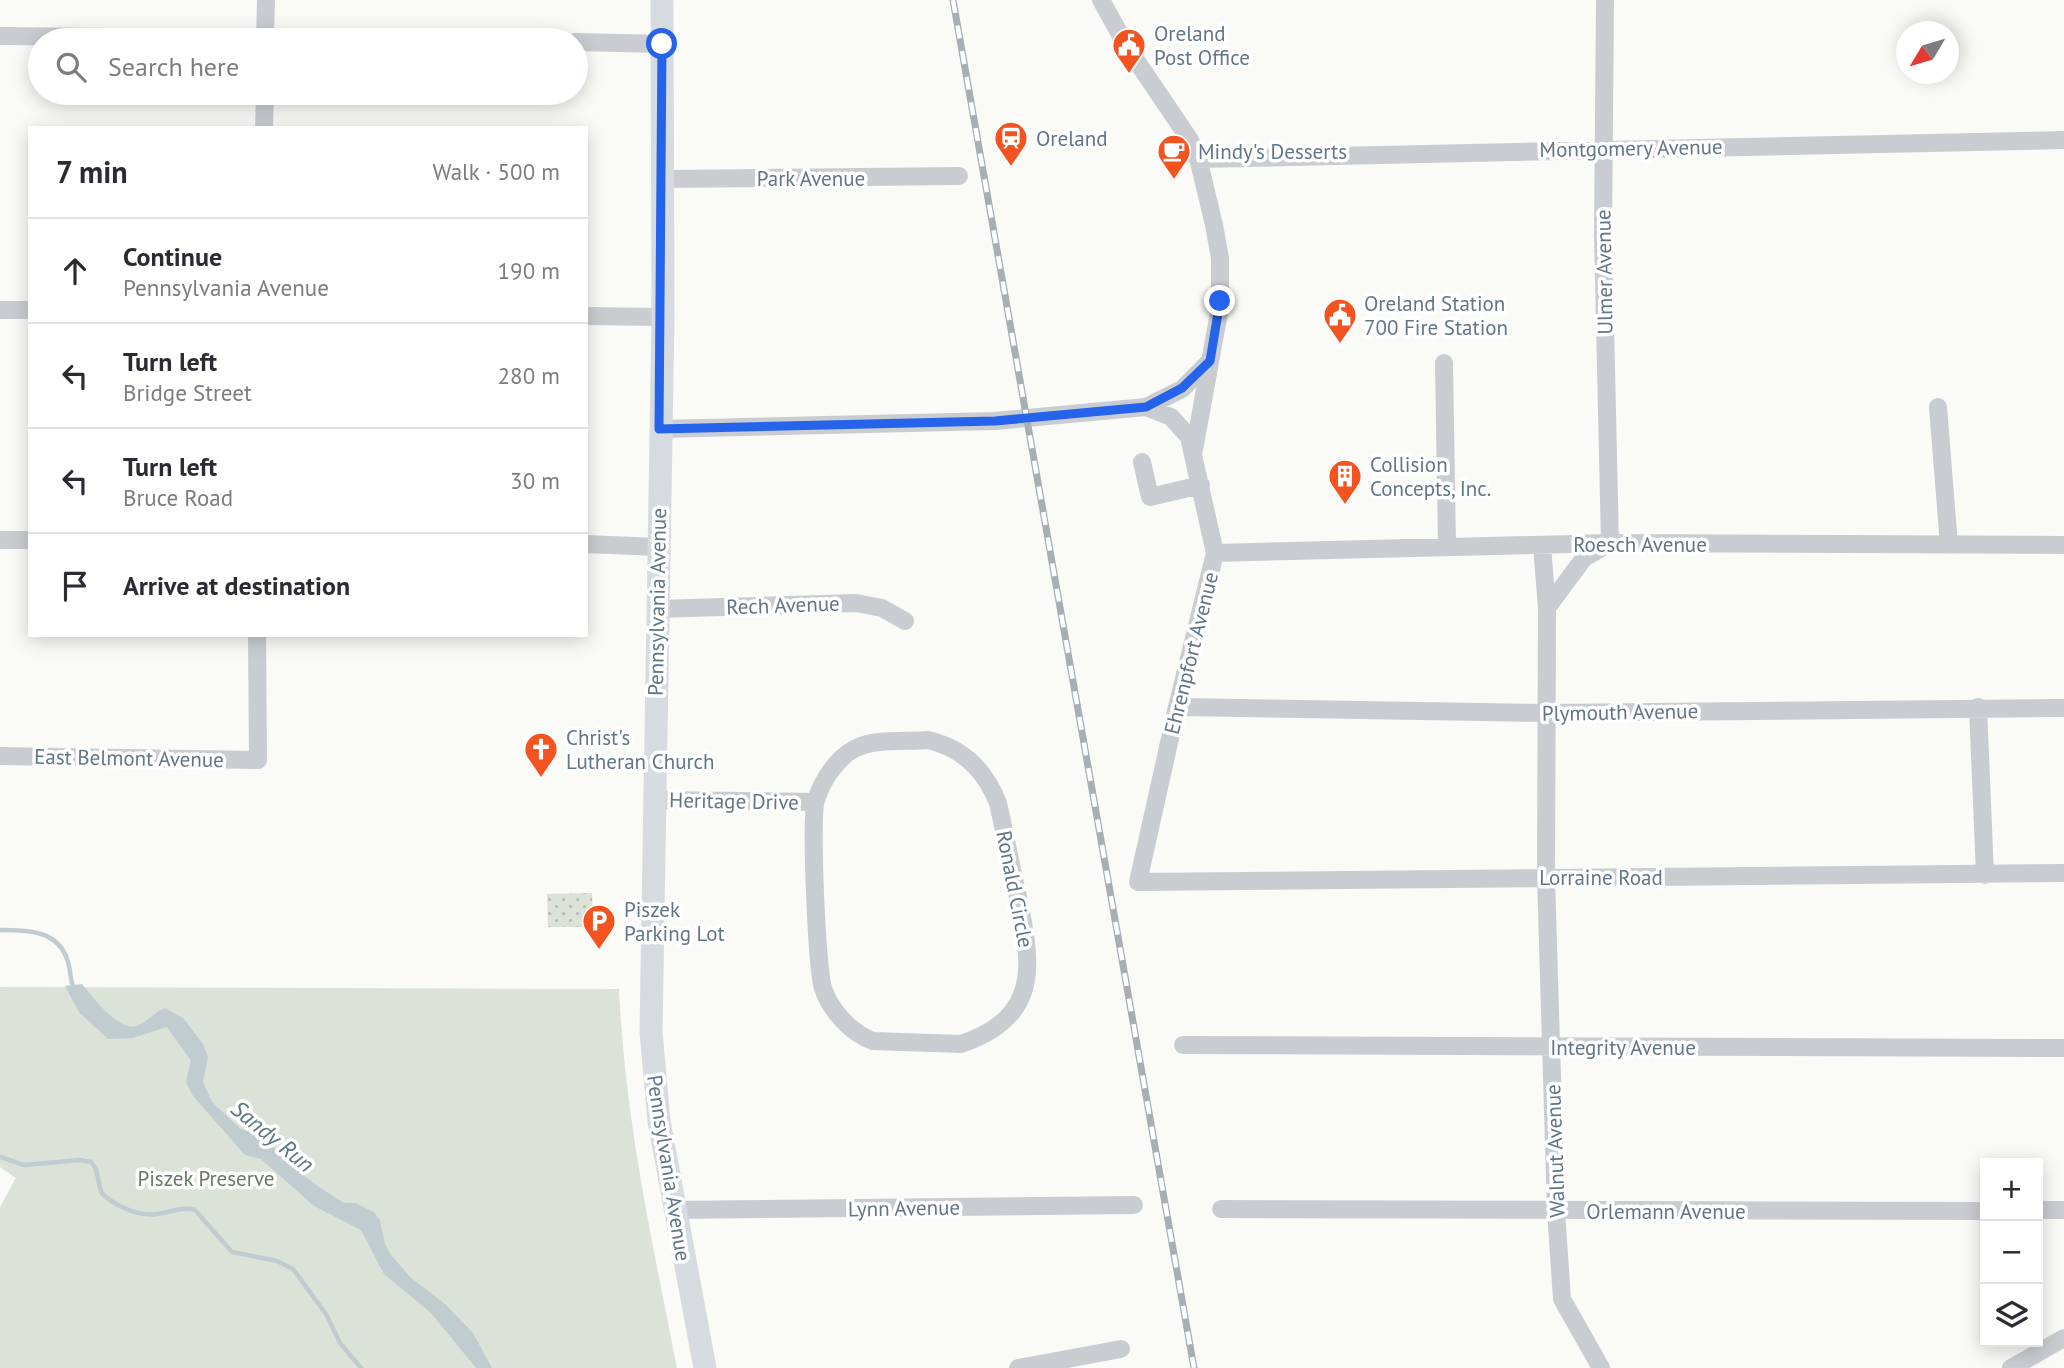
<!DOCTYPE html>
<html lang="en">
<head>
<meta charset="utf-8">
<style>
  body { margin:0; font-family:"PT Sans",sans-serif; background:#f7f7f7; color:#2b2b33 }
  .controls { position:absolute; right:21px; bottom:21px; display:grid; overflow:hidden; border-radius:0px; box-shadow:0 4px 18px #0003 }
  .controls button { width:63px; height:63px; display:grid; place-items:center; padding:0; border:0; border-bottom:2px solid #e1e1e2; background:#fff; color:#2b2b33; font:35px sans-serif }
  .compass { position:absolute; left:1896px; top:21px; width:63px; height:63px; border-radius:50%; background:#fff; box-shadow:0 4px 18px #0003; rotate:232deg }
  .stop { position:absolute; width:21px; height:21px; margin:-16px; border:5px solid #2563eb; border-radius:50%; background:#fff }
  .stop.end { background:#2563eb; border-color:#fff; box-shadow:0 2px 7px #0008 }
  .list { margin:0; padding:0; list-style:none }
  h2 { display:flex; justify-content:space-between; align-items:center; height:91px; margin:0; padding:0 28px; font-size:30px }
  h2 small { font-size:23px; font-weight:400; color:#7c7c81 }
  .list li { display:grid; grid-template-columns:46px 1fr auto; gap:21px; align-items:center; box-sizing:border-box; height:105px; padding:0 28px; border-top:2px solid #e1e1e2 }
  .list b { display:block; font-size:26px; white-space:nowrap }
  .list p { margin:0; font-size:23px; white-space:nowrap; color:#7c7c81 }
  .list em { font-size:23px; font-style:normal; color:#7c7c81 }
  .icon { flex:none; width:38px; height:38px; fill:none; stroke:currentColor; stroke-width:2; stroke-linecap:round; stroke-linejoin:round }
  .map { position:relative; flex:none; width:2064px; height:1368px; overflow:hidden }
  .search { position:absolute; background:#fff; box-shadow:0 4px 18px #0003; left:28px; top:28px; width:560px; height:77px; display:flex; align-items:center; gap:18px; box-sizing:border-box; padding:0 24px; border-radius:38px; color:#7c7c81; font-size:26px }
  .panel { position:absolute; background:#fff; box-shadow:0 4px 18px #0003; left:28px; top:126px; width:560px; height:511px; border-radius:0px }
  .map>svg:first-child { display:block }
  .park { fill:#dbe2d8 }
  .garden { fill:url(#garden-dots) }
  .water { fill:#c1ccd1 }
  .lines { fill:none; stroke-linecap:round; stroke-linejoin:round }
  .stream { stroke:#c1ccd1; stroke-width:4.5 }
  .minor { stroke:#c9cdd1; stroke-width:18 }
  .major { stroke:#d6dbdf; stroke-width:23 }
  .rail-casing { stroke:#a7aeb4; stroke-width:7 }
  .rail { stroke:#fff; stroke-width:4.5; stroke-dasharray:13; stroke-linecap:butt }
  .route { stroke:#2563eb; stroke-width:9 }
  .labels { text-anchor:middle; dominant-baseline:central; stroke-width:7; stroke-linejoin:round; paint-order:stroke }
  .poi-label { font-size:21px; fill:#627585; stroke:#fff; text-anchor:start }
  .street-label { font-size:21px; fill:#627585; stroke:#fff }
  .park-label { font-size:21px; fill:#667b61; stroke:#fff }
  .water-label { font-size:23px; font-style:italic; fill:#5d757e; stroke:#fff }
</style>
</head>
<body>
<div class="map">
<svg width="2064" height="1368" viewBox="0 0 2064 1368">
  <defs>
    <pattern id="garden-dots" width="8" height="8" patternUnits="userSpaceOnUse" patternTransform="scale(1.75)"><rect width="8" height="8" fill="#dbe2d8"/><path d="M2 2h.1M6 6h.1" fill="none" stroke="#b5bcb5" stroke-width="1.8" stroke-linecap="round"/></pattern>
  </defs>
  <rect width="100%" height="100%" fill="#fafaf7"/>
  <path class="park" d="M0,987L619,989C625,1120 652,1241 677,1368H0V1207L16,1178L0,1167Z"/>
  <path class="garden" d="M592,893L593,927H548L547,894Z"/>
  <path class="water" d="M82,984C92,996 119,1032 137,1026C148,1022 155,1011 165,1008L183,1018L203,1044L208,1057L203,1082L212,1102L241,1129L259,1135L270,1146L287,1154L303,1175L322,1189L344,1203H355L374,1212L380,1221L385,1244L392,1256L410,1277L445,1304L473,1333L492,1368H476L431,1313L384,1274L361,1230L314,1206L261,1159L245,1155L193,1096L186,1082L191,1061L167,1027L133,1038L108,1039L79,1012L65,986Z"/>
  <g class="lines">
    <path class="stream" d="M0,930C28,930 59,930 68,962C71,972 70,980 74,989
      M0,1157L24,1165L80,1160L91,1162L96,1169L101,1192C112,1205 139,1217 157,1214C170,1213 181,1206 195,1210L232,1252L277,1261L293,1269L326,1314L340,1343L361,1368"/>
    <path class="minor" d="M1101,0L1127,47L1190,140L1199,162L1214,225L1220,258V307L1194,450
      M0,36L450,40
      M265,40L266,0
      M576,42L662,44
      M264,128L265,93
      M1198,159L2064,140
      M663,179L959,176
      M0,310H30
      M586,316L663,317
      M1444,363L1447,547
      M1146,407L1171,417L1189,437L1215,553L1177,707L1138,882L2064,873
      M1938,407L1949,545
      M659,429L995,421L1146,407L1182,389L1210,361
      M1142,462L1150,497L1201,485
      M0,540H30
      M586,544L658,547
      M1542,546L1547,608L1546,877L1556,1211L1562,1299L1601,1368
      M1215,553L1610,543L2064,545
      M1547,608L1584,558L1610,543L1603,236L1605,0
      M657,609L856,603L882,608L905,621
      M1177,707L1547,713L2064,708
      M1978,707L1985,875
      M928,740C963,748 985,770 998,803C1005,834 1011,866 1018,897C1032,965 1041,1017 961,1044L873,1041C851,1033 830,1010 823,988C817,970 810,816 816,800C822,781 836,759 854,749C874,738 906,742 928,740Z
      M0,756L258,760L257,635
      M654,800L815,802
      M1183,1045L2064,1048
      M1221,1209L1985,1211
      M674,1210L1134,1205
      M2038,1210H2064
      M1018,1368L1121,1349
      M2011,1368L2064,1338"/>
    <path class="major" d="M662,0L663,317L651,1032L659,1121L705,1368"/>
    <defs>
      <path id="rail" d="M953,0L1194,1368"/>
    </defs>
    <use href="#rail" class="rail-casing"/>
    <use href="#rail" class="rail"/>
  </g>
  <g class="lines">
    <path class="route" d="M662,44L659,429L995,421L1146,407L1182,388L1210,361L1220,301"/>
  </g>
  <defs>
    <symbol id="civic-pin" viewBox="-11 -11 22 30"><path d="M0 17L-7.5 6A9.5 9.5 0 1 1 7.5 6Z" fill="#f3531e" stroke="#fff"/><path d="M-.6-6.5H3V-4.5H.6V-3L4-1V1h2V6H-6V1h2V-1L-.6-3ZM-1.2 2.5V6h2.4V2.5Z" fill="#fff"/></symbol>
    <symbol id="station-pin" viewBox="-11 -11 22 30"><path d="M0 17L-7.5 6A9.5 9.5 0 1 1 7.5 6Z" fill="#f3531e" stroke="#fff"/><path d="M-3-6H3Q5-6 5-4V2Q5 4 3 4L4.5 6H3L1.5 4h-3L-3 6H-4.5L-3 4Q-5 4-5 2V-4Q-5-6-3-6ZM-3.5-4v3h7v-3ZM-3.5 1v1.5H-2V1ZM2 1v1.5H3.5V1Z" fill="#fff"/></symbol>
    <symbol id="cafe-pin" viewBox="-11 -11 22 30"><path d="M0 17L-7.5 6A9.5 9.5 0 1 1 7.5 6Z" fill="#f3531e" stroke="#fff"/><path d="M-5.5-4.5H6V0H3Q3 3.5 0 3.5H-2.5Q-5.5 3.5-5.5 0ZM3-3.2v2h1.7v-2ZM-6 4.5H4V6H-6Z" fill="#fff"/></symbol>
    <symbol id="building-pin" viewBox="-11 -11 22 30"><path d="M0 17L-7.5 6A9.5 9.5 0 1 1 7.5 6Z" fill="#f3531e" stroke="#fff"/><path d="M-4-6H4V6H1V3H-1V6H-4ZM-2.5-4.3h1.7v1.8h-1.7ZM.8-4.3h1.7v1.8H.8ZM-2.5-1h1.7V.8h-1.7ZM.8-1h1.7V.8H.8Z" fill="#fff"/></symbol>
    <symbol id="church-pin" viewBox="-11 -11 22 30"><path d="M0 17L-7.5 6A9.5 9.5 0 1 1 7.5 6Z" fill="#f3531e" stroke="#fff"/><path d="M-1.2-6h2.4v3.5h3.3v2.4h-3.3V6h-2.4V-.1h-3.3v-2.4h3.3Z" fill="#fff"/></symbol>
    <symbol id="parking-pin" viewBox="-11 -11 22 30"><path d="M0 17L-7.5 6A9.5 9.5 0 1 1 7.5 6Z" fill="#f3531e" stroke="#fff"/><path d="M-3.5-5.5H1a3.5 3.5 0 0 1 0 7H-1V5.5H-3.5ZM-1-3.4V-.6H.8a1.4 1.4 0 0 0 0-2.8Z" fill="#fff"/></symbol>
  </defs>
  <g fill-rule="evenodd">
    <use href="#civic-pin" x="1110" y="26" width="38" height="52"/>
    <use href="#station-pin" x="992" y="119" width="38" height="52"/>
    <use href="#cafe-pin" x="1155" y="132" width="38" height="52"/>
    <use href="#civic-pin" x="1321" y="296" width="38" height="52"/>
    <use href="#building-pin" x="1326" y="457" width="38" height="52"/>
    <use href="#church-pin" x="522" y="730" width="38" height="52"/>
    <use href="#parking-pin" x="580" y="902" width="38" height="52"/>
  </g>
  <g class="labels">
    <g class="poi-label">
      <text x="1154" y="33">Oreland<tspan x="1154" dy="24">Post Office</tspan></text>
      <text x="1036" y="138">Oreland</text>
      <text x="1198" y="151">Mindy's Desserts</text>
      <text x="1364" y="303">Oreland Station<tspan x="1364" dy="24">700 Fire Station</tspan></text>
      <text x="1370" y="464">Collision<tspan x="1370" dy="24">Concepts, Inc.</tspan></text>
      <text x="566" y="737">Christ's<tspan x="566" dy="24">Lutheran Church</tspan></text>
      <text x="624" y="909">Piszek<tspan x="624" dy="24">Parking Lot</tspan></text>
    </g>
    <g class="street-label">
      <text transform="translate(1631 148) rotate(-1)">Montgomery Avenue</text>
      <text x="811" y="178">Park Avenue</text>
      <text transform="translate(1604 272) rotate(-91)">Ulmer Avenue</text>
      <text x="1640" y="544">Roesch Avenue</text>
      <text transform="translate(657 602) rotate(-89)">Pennsylvania Avenue</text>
      <text transform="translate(783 605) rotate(-2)">Rech Avenue</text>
      <text transform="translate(1191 653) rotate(-76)">Ehrenpfort Avenue</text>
      <text transform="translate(1620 712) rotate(-1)">Plymouth Avenue</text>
      <text transform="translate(129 758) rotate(1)">East Belmont Avenue</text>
      <text transform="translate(734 801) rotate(1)">Heritage Drive</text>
      <text x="1601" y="877">Lorraine Road</text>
      <text transform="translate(1015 889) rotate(79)">Ronald Circle</text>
      <text x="1623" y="1047">Integrity Avenue</text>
      <text transform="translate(1555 1151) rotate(-92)">Walnut Avenue</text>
      <text transform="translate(669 1168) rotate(81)">Pennsylvania Avenue</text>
      <text transform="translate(904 1208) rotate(-1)">Lynn Avenue</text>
      <text x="1666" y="1211">Orlemann Avenue</text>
    </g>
    <g class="park-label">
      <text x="206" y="1178">Piszek Preserve</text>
    </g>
    <g class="water-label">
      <text transform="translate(273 1136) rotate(39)">Sandy Run</text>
    </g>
  </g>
</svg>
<div class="controls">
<button>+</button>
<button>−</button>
<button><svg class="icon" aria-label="layers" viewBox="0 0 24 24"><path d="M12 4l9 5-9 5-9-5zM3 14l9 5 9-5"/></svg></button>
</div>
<svg class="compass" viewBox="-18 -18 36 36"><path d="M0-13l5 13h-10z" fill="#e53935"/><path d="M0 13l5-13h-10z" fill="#7c7c81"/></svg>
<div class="stop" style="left:662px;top:44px"></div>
<div class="stop end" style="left:1220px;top:301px"></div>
<div class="search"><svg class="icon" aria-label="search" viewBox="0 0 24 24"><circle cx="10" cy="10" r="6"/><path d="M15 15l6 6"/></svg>Search here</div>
<section class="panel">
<h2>7 min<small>Walk · 500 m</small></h2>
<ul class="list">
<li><svg class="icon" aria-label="ahead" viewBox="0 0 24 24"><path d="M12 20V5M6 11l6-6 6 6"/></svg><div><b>Continue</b><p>Pennsylvania Avenue</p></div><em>190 m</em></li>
<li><svg class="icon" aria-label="left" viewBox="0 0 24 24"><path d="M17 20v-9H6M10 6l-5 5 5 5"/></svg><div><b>Turn left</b><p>Bridge Street</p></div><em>280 m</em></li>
<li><svg class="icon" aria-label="left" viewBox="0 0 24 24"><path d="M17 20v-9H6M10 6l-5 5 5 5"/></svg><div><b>Turn left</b><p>Bruce Road</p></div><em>30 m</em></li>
<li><svg class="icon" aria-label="arrive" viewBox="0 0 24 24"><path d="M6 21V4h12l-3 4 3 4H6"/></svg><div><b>Arrive at destination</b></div></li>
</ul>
</section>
</div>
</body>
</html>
